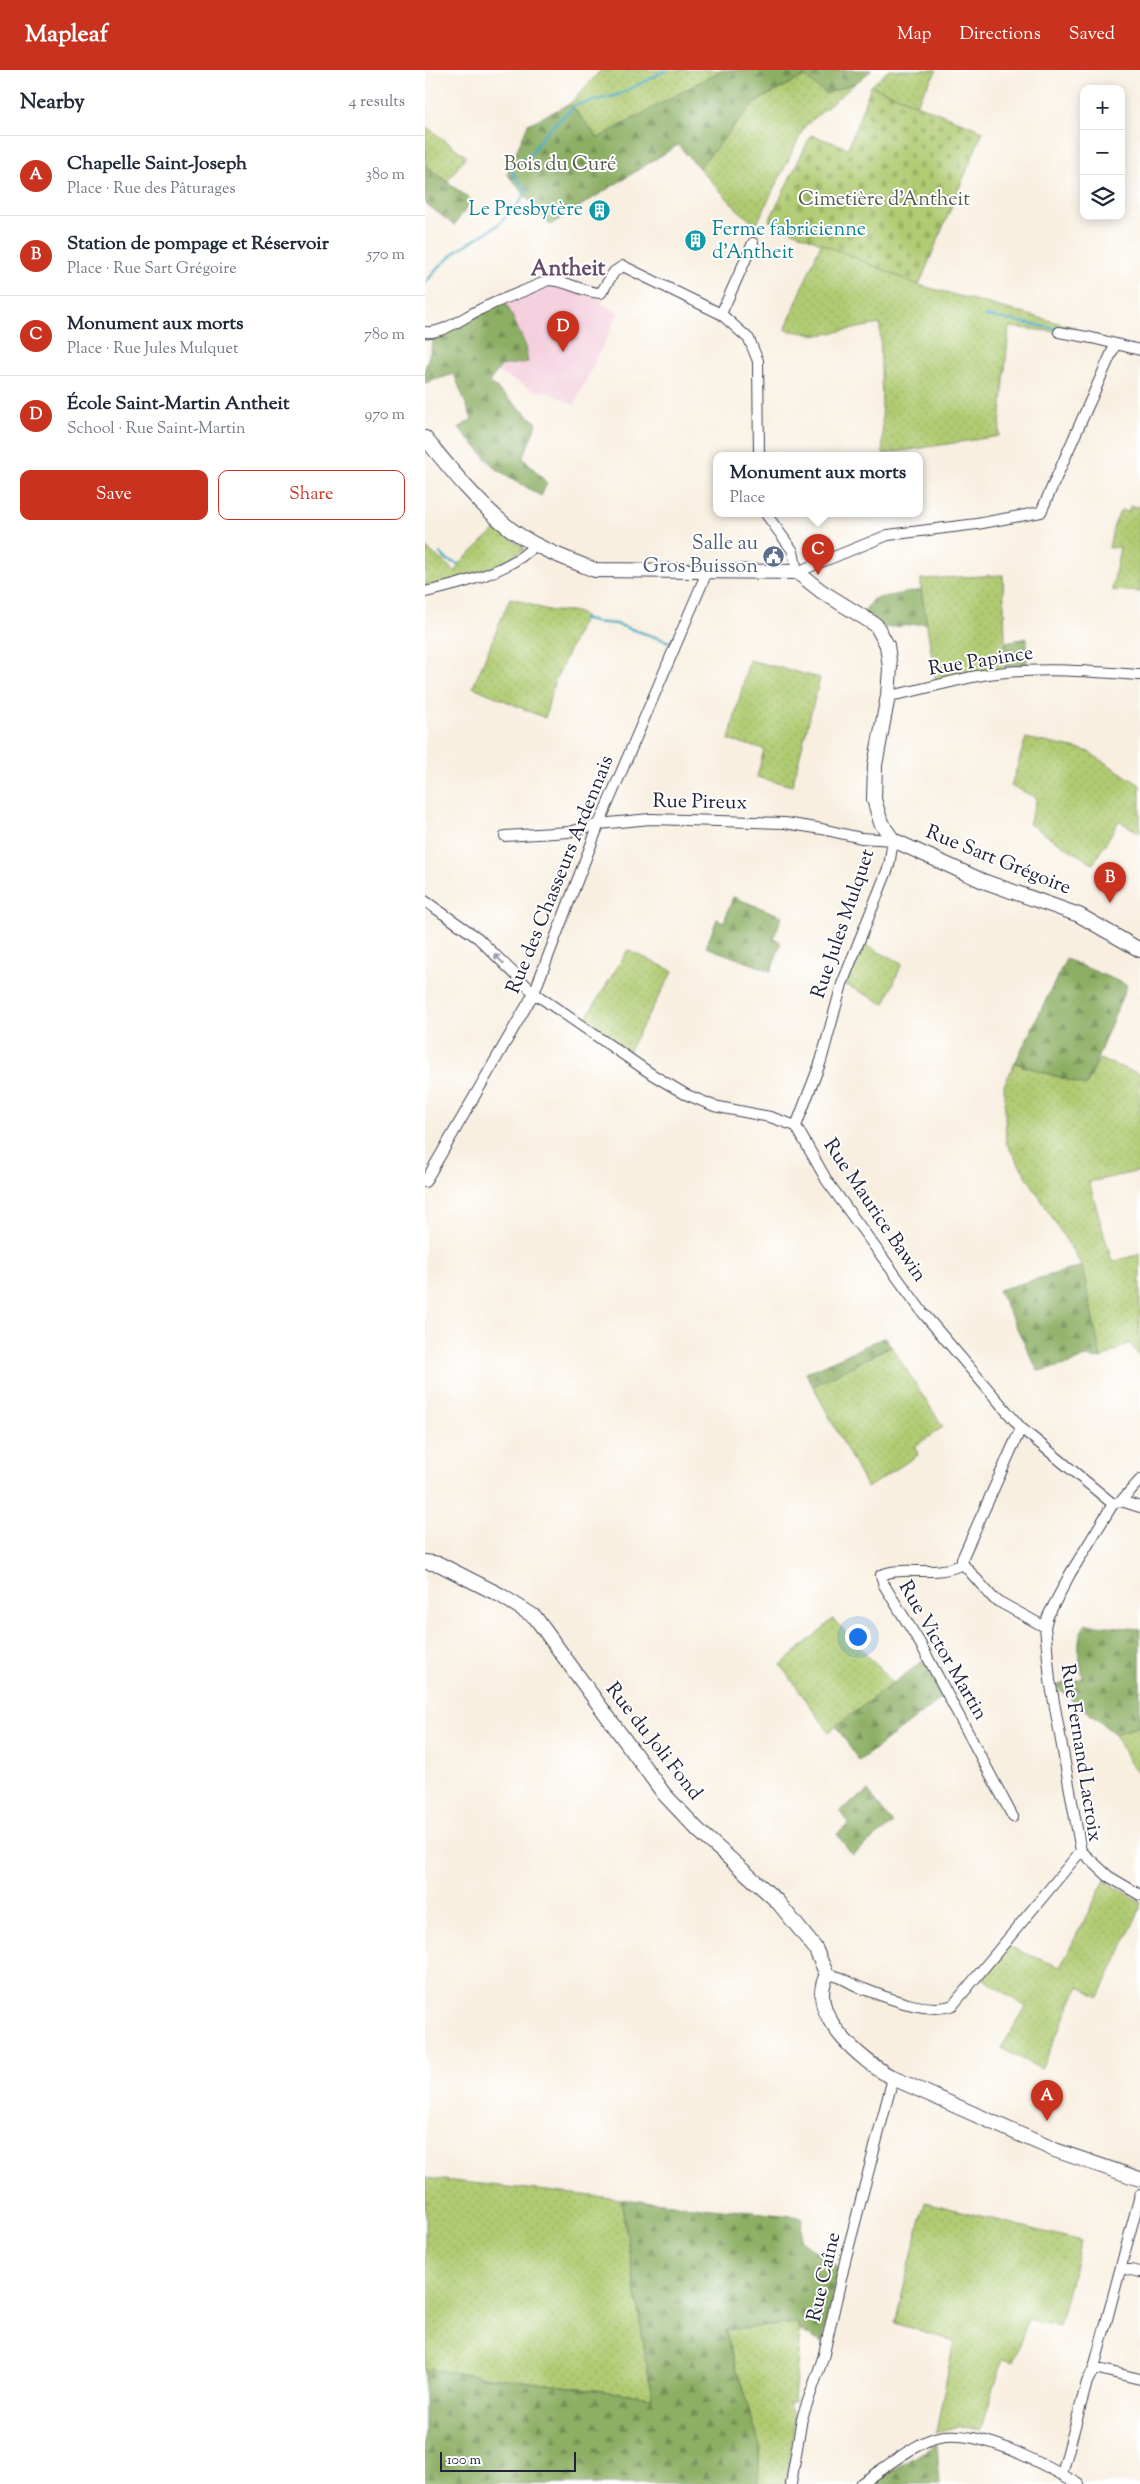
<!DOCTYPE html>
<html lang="en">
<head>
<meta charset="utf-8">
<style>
  body { margin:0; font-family:"Sorts Mill Goudy",serif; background:#f6f6f7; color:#1f2937 }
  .controls { position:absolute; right:15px; top:15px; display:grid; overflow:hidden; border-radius:10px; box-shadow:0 2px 12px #0003 }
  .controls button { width:45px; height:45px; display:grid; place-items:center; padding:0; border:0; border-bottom:1px solid #e0e1e3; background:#fff; color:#1f2937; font:25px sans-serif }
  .scale { position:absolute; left:15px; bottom:12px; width:136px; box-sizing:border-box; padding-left:5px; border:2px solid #22223b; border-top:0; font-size:14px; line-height:18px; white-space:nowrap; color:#22223b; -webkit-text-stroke:4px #fff; paint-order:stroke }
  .you { position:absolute; left:432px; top:1566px; width:18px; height:18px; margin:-12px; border:4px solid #fff; border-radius:50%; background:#1a73e8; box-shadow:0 0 0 8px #1a73e833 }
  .badge { display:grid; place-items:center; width:32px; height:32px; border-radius:50%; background:#c8321e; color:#fff; font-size:16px; font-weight:700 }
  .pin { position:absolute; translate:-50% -41px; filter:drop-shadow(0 1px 2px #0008) }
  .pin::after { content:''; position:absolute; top:26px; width:18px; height:15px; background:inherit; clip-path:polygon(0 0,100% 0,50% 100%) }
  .popup { position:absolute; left:288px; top:382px; width:210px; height:65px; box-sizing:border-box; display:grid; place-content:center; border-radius:10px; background:#fff; filter:drop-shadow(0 1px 4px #0005); font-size:16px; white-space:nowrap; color:#747a83 }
  .popup b { font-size:19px; color:#1f2937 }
  .popup::after { content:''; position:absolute; left:50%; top:100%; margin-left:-10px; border:10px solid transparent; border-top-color:#fff }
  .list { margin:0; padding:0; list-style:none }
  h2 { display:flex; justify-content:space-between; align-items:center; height:65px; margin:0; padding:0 20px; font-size:21px }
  h2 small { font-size:16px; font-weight:400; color:#747a83 }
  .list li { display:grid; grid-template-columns:32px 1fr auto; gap:15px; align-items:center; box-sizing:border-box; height:80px; padding:0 20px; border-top:1px solid #e0e1e3 }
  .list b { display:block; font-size:19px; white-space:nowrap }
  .list p { margin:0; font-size:16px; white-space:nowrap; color:#747a83 }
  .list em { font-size:16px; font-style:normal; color:#747a83 }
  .actions { display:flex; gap:10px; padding:15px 20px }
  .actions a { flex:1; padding:11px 0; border:1px solid #c8321e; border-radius:10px; text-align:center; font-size:18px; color:#c8321e }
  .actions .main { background:#c8321e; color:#fff }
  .icon { flex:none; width:28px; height:28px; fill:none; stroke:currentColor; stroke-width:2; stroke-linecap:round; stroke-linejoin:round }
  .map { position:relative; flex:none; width:715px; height:2414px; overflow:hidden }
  header { display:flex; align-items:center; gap:30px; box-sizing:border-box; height:70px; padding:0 25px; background:#c8321e; color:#fff }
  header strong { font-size:24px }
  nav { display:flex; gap:28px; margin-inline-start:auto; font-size:18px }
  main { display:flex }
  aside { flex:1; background:#fff }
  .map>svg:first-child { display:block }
  .built { fill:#f4cfde }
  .grass { fill:url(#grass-dots); stroke:#697656 }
  .forest { fill:url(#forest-firs); stroke:#576850 }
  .cemetery { fill:url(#cemetery-stones); stroke:#697656 }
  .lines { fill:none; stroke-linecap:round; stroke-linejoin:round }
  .stream { stroke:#43a8c3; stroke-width:2.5 }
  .street-casing { stroke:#424154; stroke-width:12 }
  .secondary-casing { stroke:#424154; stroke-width:16 }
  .street { stroke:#fff; stroke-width:10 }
  .secondary { stroke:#fff; stroke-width:14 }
  .oneway { fill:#9c9ca7 }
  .labels { text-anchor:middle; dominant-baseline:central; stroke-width:4; stroke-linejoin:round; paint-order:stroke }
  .park-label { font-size:20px; fill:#545d4e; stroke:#fff }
  .culture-label { font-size:20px; fill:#0d838f; stroke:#fff; text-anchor:end }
  .service-label { font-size:20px; fill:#4e5e75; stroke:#fff; text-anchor:end }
  .street-label { font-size:20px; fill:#22223b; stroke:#fff }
  .quarter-label { font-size:22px; font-weight:bold; fill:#664b6a; stroke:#fff }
</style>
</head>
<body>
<header>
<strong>Mapleaf</strong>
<nav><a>Map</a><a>Directions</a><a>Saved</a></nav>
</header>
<main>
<aside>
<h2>Nearby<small>4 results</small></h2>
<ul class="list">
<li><span class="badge">A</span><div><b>Chapelle Saint-Joseph</b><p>Place · Rue des Pâturages</p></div><em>380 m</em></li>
<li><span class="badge">B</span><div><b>Station de pompage et Réservoir</b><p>Place · Rue Sart Grégoire</p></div><em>570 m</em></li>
<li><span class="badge">C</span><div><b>Monument aux morts</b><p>Place · Rue Jules Mulquet</p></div><em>780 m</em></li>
<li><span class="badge">D</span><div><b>École Saint-Martin Antheit</b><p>School · Rue Saint-Martin</p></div><em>970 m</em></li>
</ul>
<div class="actions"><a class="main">Save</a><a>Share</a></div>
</aside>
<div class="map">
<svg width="715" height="2414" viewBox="0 0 715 2414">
  <defs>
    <pattern id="grass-dots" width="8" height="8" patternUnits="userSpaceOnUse" patternTransform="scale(1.25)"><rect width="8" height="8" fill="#b0cb72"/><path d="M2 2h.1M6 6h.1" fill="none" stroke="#97ae64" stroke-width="1.8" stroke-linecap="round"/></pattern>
    <pattern id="forest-firs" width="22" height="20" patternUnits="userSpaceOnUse" patternTransform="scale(1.25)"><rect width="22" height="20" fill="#8caf64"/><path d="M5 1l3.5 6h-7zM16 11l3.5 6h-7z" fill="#728e54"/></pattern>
    <pattern id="cemetery-stones" width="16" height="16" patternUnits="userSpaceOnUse" patternTransform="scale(1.25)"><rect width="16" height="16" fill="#b0cb72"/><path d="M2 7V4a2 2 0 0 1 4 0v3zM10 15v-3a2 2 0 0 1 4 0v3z" fill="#97ae64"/></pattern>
  </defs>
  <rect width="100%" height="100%" fill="#fff"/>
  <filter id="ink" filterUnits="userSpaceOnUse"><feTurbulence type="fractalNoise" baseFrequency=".02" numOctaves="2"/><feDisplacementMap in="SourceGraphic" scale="10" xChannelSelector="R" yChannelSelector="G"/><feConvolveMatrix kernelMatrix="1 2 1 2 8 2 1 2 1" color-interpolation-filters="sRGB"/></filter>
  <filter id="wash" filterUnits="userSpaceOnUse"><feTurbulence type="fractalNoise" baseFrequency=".0096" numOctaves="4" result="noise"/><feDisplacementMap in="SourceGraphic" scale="20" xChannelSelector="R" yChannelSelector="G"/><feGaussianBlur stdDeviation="1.12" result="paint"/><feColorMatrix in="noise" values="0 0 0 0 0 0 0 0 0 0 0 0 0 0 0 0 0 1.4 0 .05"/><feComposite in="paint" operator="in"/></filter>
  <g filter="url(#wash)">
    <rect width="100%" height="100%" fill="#f8efe0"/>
    <path class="built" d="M126,214L178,230L177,234L194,242L149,335L125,323L110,321L72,302L76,297L103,292L99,272L81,233Z"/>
    <path class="grass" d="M176,0H297L172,69L145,34Z
      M464,0H512L491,34L446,16Z
      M379,6L401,24L432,12L380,56L331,155L313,140L274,98L329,33Z
      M0,56L41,86L22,112L0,95Z
      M396,173L494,215L652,258L634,262L584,257L574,366L458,384L455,254L394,265L360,260Z
      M705,436L715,437V522L687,520L695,477L684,478L689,455L696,440L704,442Z
      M72,458L100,479L62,501L0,519V477L31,502L34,494Z
      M578,505L581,597L511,612L496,520V509Z
      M85,528C99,530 109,537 123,540C139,544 141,536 160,546L129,613L120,648L48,617Z
      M324,590L395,608L367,716L332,707L339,679L304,670Z
      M601,668L662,681L715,715V763L694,751L668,794L604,754L612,728L586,716Z
      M437,874L477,893L460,934L421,915Z
      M203,880L248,901L203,982L159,951Z
      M674,989L715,1004V1101L664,1112L687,1192L715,1184V1286L704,1273L676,1289L657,1196L581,1073L579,1015L590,993L661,1016Z
      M466,1276L518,1357L490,1376L493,1385L442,1418L388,1316Z
      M408,1549L468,1613L404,1662L356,1595Z
      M715,1656V1705L705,1693L690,1664Z
      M681,1808L683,1813L715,1831V1839L674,1927L654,1916L616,1999L576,1978L601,1937L557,1908L582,1876L635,1897Z
      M0,2108L196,2129L227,2327L0,2299Z
      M500,2132L656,2171L634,2256L603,2250L588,2292L578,2289L556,2360L533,2356L511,2362L529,2271L470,2253Z
      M372,2253L375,2260L369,2332L363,2333L370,2348L361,2414H333L335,2377L300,2260Z"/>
    <path class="forest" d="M297,0H447L432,12L401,24L379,6L329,33L274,98L253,75L125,155L82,104L103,54L145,34L173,68Z
      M0,95L47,131L29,155L0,133Z
      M81,233L99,272L103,292L76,296L64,312L112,353L98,388L122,413L116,426L70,398L34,358L47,349L29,304L0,313V299L10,265L57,241Z
      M496,520L502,553L458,558L438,543L448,529Z
      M602,568V596L581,597V572Z
      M308,827L357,846L349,867L356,873L346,901L281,877L292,849L299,852Z
      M641,889L702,915L661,1016L590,993Z
      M657,1196L676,1289L659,1287L645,1294L613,1301L573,1220Z
      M460,1267L466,1276L388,1316L381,1303Z
      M661,1554L715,1559V1656L690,1664L630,1616L658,1608C655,1590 649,1569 661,1554Z
      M499,1590L521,1625L434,1691L411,1656Z
      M443,1721L468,1754L427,1785L412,1764L424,1754L415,1741Z
      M196,2129L377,2147L376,2171L414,2198L397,2273L375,2260L372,2253L300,2260L335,2377L333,2414H0V2299L227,2327Z
      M512,2374L515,2414H445Z"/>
    <path class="cemetery" d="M446,16L558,61L494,215L344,151L386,65L423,78Z"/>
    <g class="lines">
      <path class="stream" d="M0,213L15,196L33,180L73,155L94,133L102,120L88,105L89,96L105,85L121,62L151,35L193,25L242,0
        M561,246L633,259
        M15,483L22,490L33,494
        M158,548L169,552L191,554L245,572"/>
    </g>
  </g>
  <g filter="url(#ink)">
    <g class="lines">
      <defs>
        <path id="street" d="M296,244L328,173
          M0,262C19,264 40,246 56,239C78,228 102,221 123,210C142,210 158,223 176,223L189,202L198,196L296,244L324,269L333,291L334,386
          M634,262L667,268L715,280
          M341,444L368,481L372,502L463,465L552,454L616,442L690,275
          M0,522C34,515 88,500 111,474
          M463,626C493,621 522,612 552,606C607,596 660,601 715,605
          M80,766L144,762L174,754L225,749L360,753L397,759L436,768L468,770L464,796L417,914L396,991L371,1056
          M0,831L53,868L109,923L228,1005L260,1024L289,1036L345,1047L371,1056L402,1111L498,1243L596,1358L688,1434
          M0,1112L109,923L174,754L279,509L281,500
          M596,1358L537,1489L538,1494L569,1529L620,1557
          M696,1431L715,1437
          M538,1494C510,1508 478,1495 456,1505L459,1515L495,1573L588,1747
          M656,1781L683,1806L715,1825
          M402,1905C416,1905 422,1912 434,1917C460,1927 502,1945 528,1935L656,1781L625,1610L620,1557L623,1546L645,1504L688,1434L696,1431L715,1410
          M696,2198L715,2202
          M669,2298L715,2309
          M637,2404L662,2312L669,2298L715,2125
          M366,2414L377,2348L398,2288L421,2187L468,2008
          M435,2414C454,2402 494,2370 514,2367C556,2359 618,2394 654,2414"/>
        <path id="secondary" d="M0,368C24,397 49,429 78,453C103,475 139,488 170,500L372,502L396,521L451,555L462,575L465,598L463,626L450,695L449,729L456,753L468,770L558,811L654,845L715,880
          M0,1492L14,1494L75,1525L110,1547L239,1724L273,1760L352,1831L390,1878L402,1905C380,1944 438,1992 468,2008L630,2080L715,2109"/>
      </defs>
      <use href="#street" class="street-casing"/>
      <use href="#secondary" class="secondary-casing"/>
      <use href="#street" class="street"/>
      <use href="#secondary" class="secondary"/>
    </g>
    <defs><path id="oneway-solid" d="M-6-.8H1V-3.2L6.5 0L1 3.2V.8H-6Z" transform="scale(1.25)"/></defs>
    <use class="oneway" href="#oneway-solid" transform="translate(74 889) rotate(-137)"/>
  </g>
  <defs>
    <symbol id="building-disc" viewBox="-11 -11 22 22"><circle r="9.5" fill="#0f9aa8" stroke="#fff"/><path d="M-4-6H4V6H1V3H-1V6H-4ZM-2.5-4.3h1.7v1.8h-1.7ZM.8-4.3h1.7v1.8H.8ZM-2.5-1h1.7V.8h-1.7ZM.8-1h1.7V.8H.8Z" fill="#fff"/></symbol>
    <symbol id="civic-disc" viewBox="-11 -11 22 22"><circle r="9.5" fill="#5c6f8a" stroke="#fff"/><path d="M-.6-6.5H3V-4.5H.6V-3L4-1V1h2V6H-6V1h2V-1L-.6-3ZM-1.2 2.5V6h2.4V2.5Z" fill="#fff"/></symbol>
  </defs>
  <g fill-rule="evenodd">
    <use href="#building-disc" x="162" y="128" width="25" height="25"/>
    <use href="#building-disc" x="258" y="158" width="25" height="25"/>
    <use href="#civic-disc" x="336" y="474" width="25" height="25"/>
  </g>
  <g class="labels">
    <g class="park-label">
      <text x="135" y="95">Bois du Curé</text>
      <text x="459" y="130">Cimetière d'Antheit</text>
    </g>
    <g class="culture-label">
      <text x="158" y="140">Le Presbytère</text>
      <text x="287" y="160" text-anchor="start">Ferme fabricienne<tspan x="287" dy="23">d'Antheit</tspan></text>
    </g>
    <g class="service-label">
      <text x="333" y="474">Salle au<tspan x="333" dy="23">Gros Buisson</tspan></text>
    </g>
    <g class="street-label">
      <text transform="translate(556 592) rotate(-9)">Rue Papince</text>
      <text transform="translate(275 733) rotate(1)">Rue Pireux</text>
      <text transform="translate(573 791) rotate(22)">Rue Sart Grégoire</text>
      <text transform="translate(136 805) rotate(-68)">Rue des Chasseurs Ardennais</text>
      <text transform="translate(419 854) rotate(-71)">Rue Jules Mulquet</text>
      <text transform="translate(449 1141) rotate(56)">Rue Maurice Bawin</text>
      <text transform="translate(517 1581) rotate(60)">Rue Victor Martin</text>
      <text transform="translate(228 1672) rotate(52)">Rue du Joli Fond</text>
      <text transform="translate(655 1683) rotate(81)">Rue Fernand Lacroix</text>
      <text transform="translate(400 2207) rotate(-77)">Rue Caîne</text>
    </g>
    <g class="quarter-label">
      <text x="143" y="200">Antheit</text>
    </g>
  </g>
</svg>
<div class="controls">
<button>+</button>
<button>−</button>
<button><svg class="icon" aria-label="layers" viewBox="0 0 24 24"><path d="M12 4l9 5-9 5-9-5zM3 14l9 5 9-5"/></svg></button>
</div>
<div class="scale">100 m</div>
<div class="you"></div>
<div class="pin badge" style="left:622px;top:2051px">A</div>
<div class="pin badge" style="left:685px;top:833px">B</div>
<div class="pin badge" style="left:393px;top:505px">C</div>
<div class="popup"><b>Monument aux morts</b>Place</div>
<div class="pin badge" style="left:138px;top:282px">D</div>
</div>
</main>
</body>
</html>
